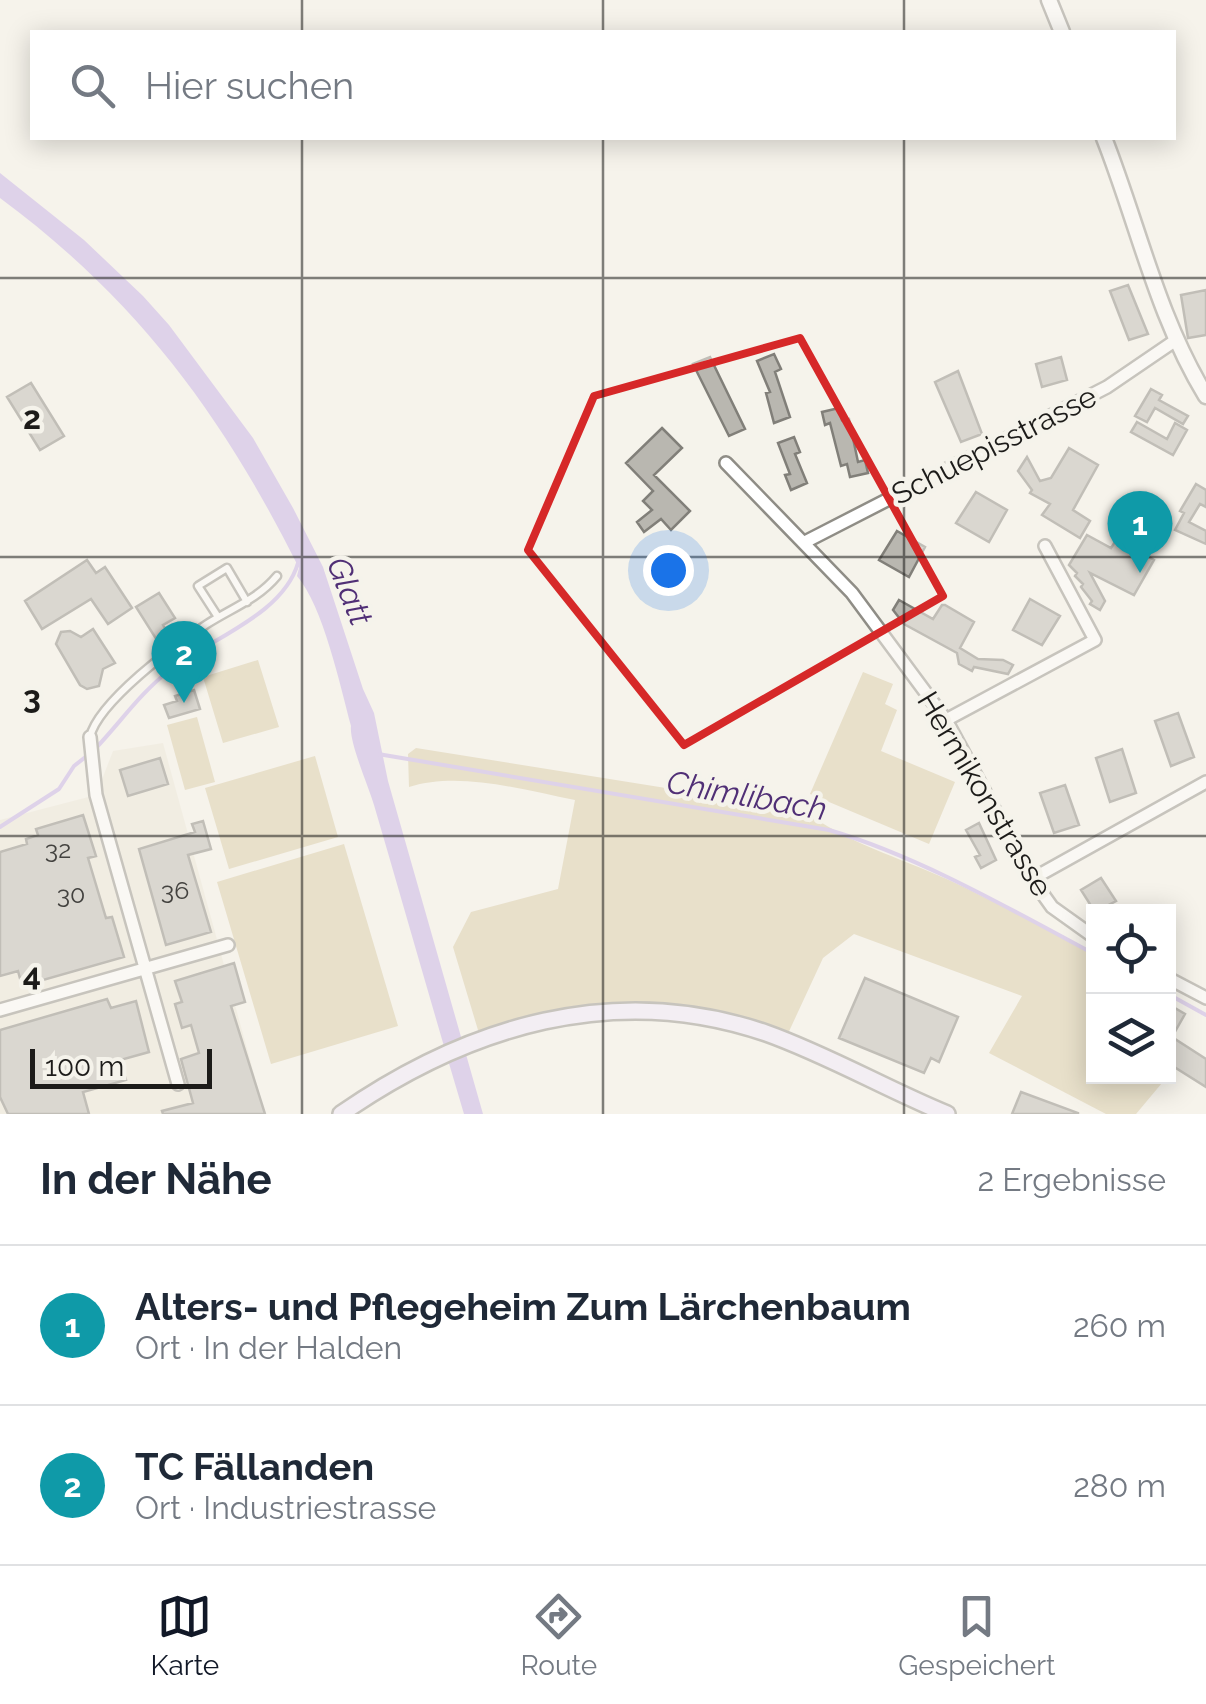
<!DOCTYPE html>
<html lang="de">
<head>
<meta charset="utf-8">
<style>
  body { margin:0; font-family:Raleway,sans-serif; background:#f2f2f3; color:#1f2937 }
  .controls { position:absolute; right:30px; bottom:30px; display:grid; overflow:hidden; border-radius:0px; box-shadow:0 5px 25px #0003 }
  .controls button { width:90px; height:90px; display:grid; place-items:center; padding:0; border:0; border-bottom:2px solid #e0e1e3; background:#fff; color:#1f2937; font:50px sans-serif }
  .scale { position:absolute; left:30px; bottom:25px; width:182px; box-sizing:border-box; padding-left:10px; border:5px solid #1c1b19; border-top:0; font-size:28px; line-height:35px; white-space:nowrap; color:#1c1b19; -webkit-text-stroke:8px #f5f3eb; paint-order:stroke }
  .you { position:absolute; left:668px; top:570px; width:35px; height:35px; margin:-25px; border:8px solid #fff; border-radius:50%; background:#1a73e8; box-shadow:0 0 0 15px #1a73e833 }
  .badge { display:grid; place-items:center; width:65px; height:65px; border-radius:50%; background:#111827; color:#fff; font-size:32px; font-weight:700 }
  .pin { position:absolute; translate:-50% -82px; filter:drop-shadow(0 2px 5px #0008) }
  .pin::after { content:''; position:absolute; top:52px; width:35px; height:30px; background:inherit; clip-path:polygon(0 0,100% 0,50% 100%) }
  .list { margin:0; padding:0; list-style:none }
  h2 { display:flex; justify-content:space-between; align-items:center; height:130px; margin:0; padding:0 40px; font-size:42px }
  h2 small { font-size:32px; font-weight:400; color:#747a83 }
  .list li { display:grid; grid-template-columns:65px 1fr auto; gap:30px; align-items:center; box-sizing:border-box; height:160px; padding:0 40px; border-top:2px solid #e0e1e3 }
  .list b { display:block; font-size:38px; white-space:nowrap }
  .list p { margin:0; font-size:32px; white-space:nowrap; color:#747a83 }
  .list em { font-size:32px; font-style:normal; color:#747a83 }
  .icon { flex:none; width:55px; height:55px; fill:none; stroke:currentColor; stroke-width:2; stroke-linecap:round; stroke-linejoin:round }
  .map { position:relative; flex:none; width:1206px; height:1114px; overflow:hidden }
  .search { position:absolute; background:#fff; box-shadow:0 5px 25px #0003; left:30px; right:30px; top:30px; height:110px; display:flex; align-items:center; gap:25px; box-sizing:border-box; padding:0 35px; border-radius:0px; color:#747a83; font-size:38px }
  .sheet { height:450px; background:#fff }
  nav { display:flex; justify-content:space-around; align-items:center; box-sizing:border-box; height:140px; border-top:2px solid #e0e1e3; background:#fff; font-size:28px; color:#747a83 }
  nav a { display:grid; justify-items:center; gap:5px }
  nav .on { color:#111827 }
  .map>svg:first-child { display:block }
  .built { fill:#ece7d8 }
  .green { fill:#d7c9a2 }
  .water { fill:#c2aae7 }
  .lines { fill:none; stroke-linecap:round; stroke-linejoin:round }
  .stream { stroke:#c2aae7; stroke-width:4 }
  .building { fill:#b9b7b0; stroke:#817f79; stroke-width:2.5 }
  .service-casing { stroke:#8f8d86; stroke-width:11 }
  .minor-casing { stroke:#8f8d86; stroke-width:16 }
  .tertiary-casing { stroke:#8f8d86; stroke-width:19 }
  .secondary-casing { stroke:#8f8d86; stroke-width:20 }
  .service { stroke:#fff; stroke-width:6 }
  .minor { stroke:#fff; stroke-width:11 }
  .tertiary { stroke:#fff; stroke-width:14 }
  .secondary { stroke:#f0e8fc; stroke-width:15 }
  .marked { fill:none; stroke:#d62828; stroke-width:8; stroke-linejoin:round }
  .grid { fill:none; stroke:#1c1b19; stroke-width:2.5; stroke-opacity:0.55 }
  .labels { text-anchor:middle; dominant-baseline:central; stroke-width:9; stroke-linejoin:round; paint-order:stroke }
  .number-label { font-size:25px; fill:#43423f }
  .street-label { font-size:30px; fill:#1c1b19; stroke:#f5f3eb }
  .water-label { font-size:32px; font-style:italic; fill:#502f76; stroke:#f5f3eb }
  .grid-label { font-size:32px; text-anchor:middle; font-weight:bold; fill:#1c1b19; stroke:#f5f3eb; stroke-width:9; stroke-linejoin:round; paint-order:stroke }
</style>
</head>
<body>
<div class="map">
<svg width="1206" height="1114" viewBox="0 0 1206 1114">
  <rect width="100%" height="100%" fill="#f5f3eb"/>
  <path class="built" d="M163,743L265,1114H0V820L96,795L113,751Z"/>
  <path class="green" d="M258,660L279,727L223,743L203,677Z
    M863,672L893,684L885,704L897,710L881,751L955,782L929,844L810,794Z
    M197,717L215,782L185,790L167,725Z
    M416,748L803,810C845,842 900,858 949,880C998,903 1045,929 1093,954L1094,1076L1153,1077L1162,1083L1136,1114H1106L989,1053L1022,996L854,934L823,958L785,1040L762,1032L603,1010L481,1040L453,947L471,912L558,889L575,800C523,790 460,771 409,787L408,754Z
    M315,756L338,837L229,869L205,788Z
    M344,844L398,1026L271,1064L217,882Z"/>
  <path class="water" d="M0,173L84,240L143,296L169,325L253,438L293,508L323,567L363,689L374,713L388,781L483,1114H464C433,1010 404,907 374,805C368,785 349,742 351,726C340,685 323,606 297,576L299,568C223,416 138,300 0,198Z"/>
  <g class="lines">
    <path class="stream" d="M95,749C120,723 140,693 170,670C211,638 283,615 298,563
      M378,754L829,830C918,856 1012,910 1094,954
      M0,827L59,789L74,766L88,755
      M1168,994L1206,1015"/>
  </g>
  <path class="building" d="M1128,285L1148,334L1129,340L1110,291Z
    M1206,290V335L1188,338L1181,295Z
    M774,354L781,369L775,372L790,417L774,423L766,393L770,392L757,361Z
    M710,357L745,429L729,436L693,364Z
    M1061,357L1067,380L1042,387L1036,364Z
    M958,371L982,434L961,442L935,382Z
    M31,383L64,436L40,450L7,397Z
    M1151,389L1162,395L1159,400L1188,416L1183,424L1155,408L1147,422L1135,416Z
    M839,408L842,420L849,419L858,462L865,460L868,473L850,477L847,464L841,466L830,423L825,425L822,412Z
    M1137,422L1167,439L1175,423L1187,430L1173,455L1131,432Z
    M662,428L682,448L654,475L690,511L671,530L661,519L644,532L637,522L652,510L643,501L653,491L626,463Z
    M794,437L800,452L795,454L807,483L791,490L785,475L790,474L778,443Z
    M1069,448L1098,465L1073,510L1090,521L1080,538L1042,515L1050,504L1030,493L1032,490L1018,471L1027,457L1040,481L1051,478Z
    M1196,484L1206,490V507L1200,504L1189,522L1206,531V544L1175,530L1184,513L1180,511Z
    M976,492L1007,510L989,542L956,523Z
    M897,531L925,547L909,577L879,560Z
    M1087,535L1111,548L1117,539L1154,560L1134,595L1090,573L1105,601L1100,610L1090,604L1092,601L1081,587L1083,584L1075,576L1077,573L1069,565Z
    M87,560L96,573L105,567L132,608L108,624L91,599L42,629L25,601Z
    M159,593L175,618L163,625L171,638L160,645L136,607Z
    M1030,599L1060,616L1042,645L1013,630Z
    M899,600L933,619L942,605H945L974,622L960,648L978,659L1003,660L1013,665L1008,674L974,667L972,671L959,664L957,653L904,624L893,610Z
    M93,629L115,663L103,669L99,686L87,689L80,685L56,644L61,632L70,631L81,637Z
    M194,690L200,709L169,718L164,705L177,701L175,696Z
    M1178,713L1194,757L1171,766L1155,721Z
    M1122,749L1136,793L1110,802L1096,758Z
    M160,758L168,784L128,796L120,770Z
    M1065,785L1079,825L1054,833L1040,793Z
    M83,815L96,856L88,858L106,918L112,917L124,957L22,986L18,971L0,976V852L27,844L26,839L38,835L36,829Z
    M203,821L211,849L188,855L211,932L166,945L139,849L195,832L192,824Z
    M979,823L996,860L981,868L975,857L980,855L966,830Z
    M1101,878L1116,901L1095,912L1081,890Z
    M234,963L245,1002L231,1006L265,1114H163L162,1111L193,1103L181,1059L199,1053L191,1025L182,1028L175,1004L182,1002L175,981Z
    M865,978L958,1017L939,1062L931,1058L924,1073L839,1038Z
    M107,999L111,1008L136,1001L149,1052L120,1060L126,1080L83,1092L89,1114H8L0,1097V1030Z
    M1168,1004L1185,1014L1172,1037L1206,1059V1087L1168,1063Z
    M1021,1092L1078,1113V1114H1012Z"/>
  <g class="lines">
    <defs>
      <path id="service" d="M218,617L198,586L227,568L247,602
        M90,737C98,702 176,644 207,624C232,608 258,599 277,576"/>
      <path id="minor" d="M726,463L852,593L946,720L1032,879L1052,907L1094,937
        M805,542L1107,387L1176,340
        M946,720L1095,640L1045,546
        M90,737L96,795L178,1084
        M1032,879L1206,782
        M1168,978L1206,998
        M0,1010L228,945"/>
      <path id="tertiary" d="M1049,0L1062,32
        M1104,138C1138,224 1157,316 1206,396"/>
      <path id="secondary" d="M341,1114C468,1026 615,981 766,1033C828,1055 886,1089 947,1114"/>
    </defs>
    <use href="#service" class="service-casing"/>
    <use href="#minor" class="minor-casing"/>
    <use href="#tertiary" class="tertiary-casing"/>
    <use href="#secondary" class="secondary-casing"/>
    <use href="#service" class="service"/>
    <use href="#minor" class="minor"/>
    <use href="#tertiary" class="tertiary"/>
    <use href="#secondary" class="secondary"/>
  </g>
  <path d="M0 0H1206V1114H0ZM800,338L943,596L684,745L528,550L594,396Z" fill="#f5f3eb" fill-opacity=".55" fill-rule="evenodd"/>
  <path class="marked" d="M800,338L943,596L684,745L528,550L594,396Z"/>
  <path class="grid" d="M302,0V32M603,0V32M904,0V32M302,138V1114M603,138V1114M904,138V1114M0,278H1206M0,557H1206M0,836H1206"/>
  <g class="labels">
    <g class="number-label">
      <text x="58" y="849">32</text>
      <text x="175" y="890">36</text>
      <text x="71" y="894">30</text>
    </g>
    <g class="street-label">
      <text transform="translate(994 445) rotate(-27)">Schuepisstrasse</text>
      <text transform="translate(985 794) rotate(59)">Hermikonstrasse</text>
    </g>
    <g class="water-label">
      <text transform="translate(350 591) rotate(68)">Glatt</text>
      <text transform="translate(747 795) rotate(10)">Chimlibach</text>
    </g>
  </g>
  <g class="grid-label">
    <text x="32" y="429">2</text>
    <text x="32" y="708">3</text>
    <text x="32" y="986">4</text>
  </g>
</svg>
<div class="controls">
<button><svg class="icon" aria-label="locate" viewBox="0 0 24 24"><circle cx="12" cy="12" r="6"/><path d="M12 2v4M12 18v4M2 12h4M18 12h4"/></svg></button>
<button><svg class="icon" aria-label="layers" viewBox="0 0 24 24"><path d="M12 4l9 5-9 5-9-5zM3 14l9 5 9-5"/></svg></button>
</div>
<div class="scale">100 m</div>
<div class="you"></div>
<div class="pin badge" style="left:1140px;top:573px;background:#0f9aa8">1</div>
<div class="pin badge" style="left:184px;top:703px;background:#0f9aa8">2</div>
<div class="search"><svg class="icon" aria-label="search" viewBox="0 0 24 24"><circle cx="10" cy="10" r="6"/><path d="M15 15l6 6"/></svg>Hier suchen</div>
</div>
<section class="sheet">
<h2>In der Nähe<small>2 Ergebnisse</small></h2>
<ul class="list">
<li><span class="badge" style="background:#0f9aa8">1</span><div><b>Alters- und Pflegeheim Zum Lärchenbaum</b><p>Ort · In der Halden</p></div><em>260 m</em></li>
<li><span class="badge" style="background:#0f9aa8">2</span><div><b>TC Fällanden</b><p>Ort · Industriestrasse</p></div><em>280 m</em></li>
</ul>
</section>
<nav>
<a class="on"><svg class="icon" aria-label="map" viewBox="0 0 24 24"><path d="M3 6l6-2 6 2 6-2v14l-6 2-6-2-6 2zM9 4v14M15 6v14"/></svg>Karte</a>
<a><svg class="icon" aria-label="directions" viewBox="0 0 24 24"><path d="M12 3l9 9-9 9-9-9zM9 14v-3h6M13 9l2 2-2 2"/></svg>Route</a>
<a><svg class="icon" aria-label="saved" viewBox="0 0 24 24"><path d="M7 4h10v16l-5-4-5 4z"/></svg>Gespeichert</a>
</nav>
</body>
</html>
